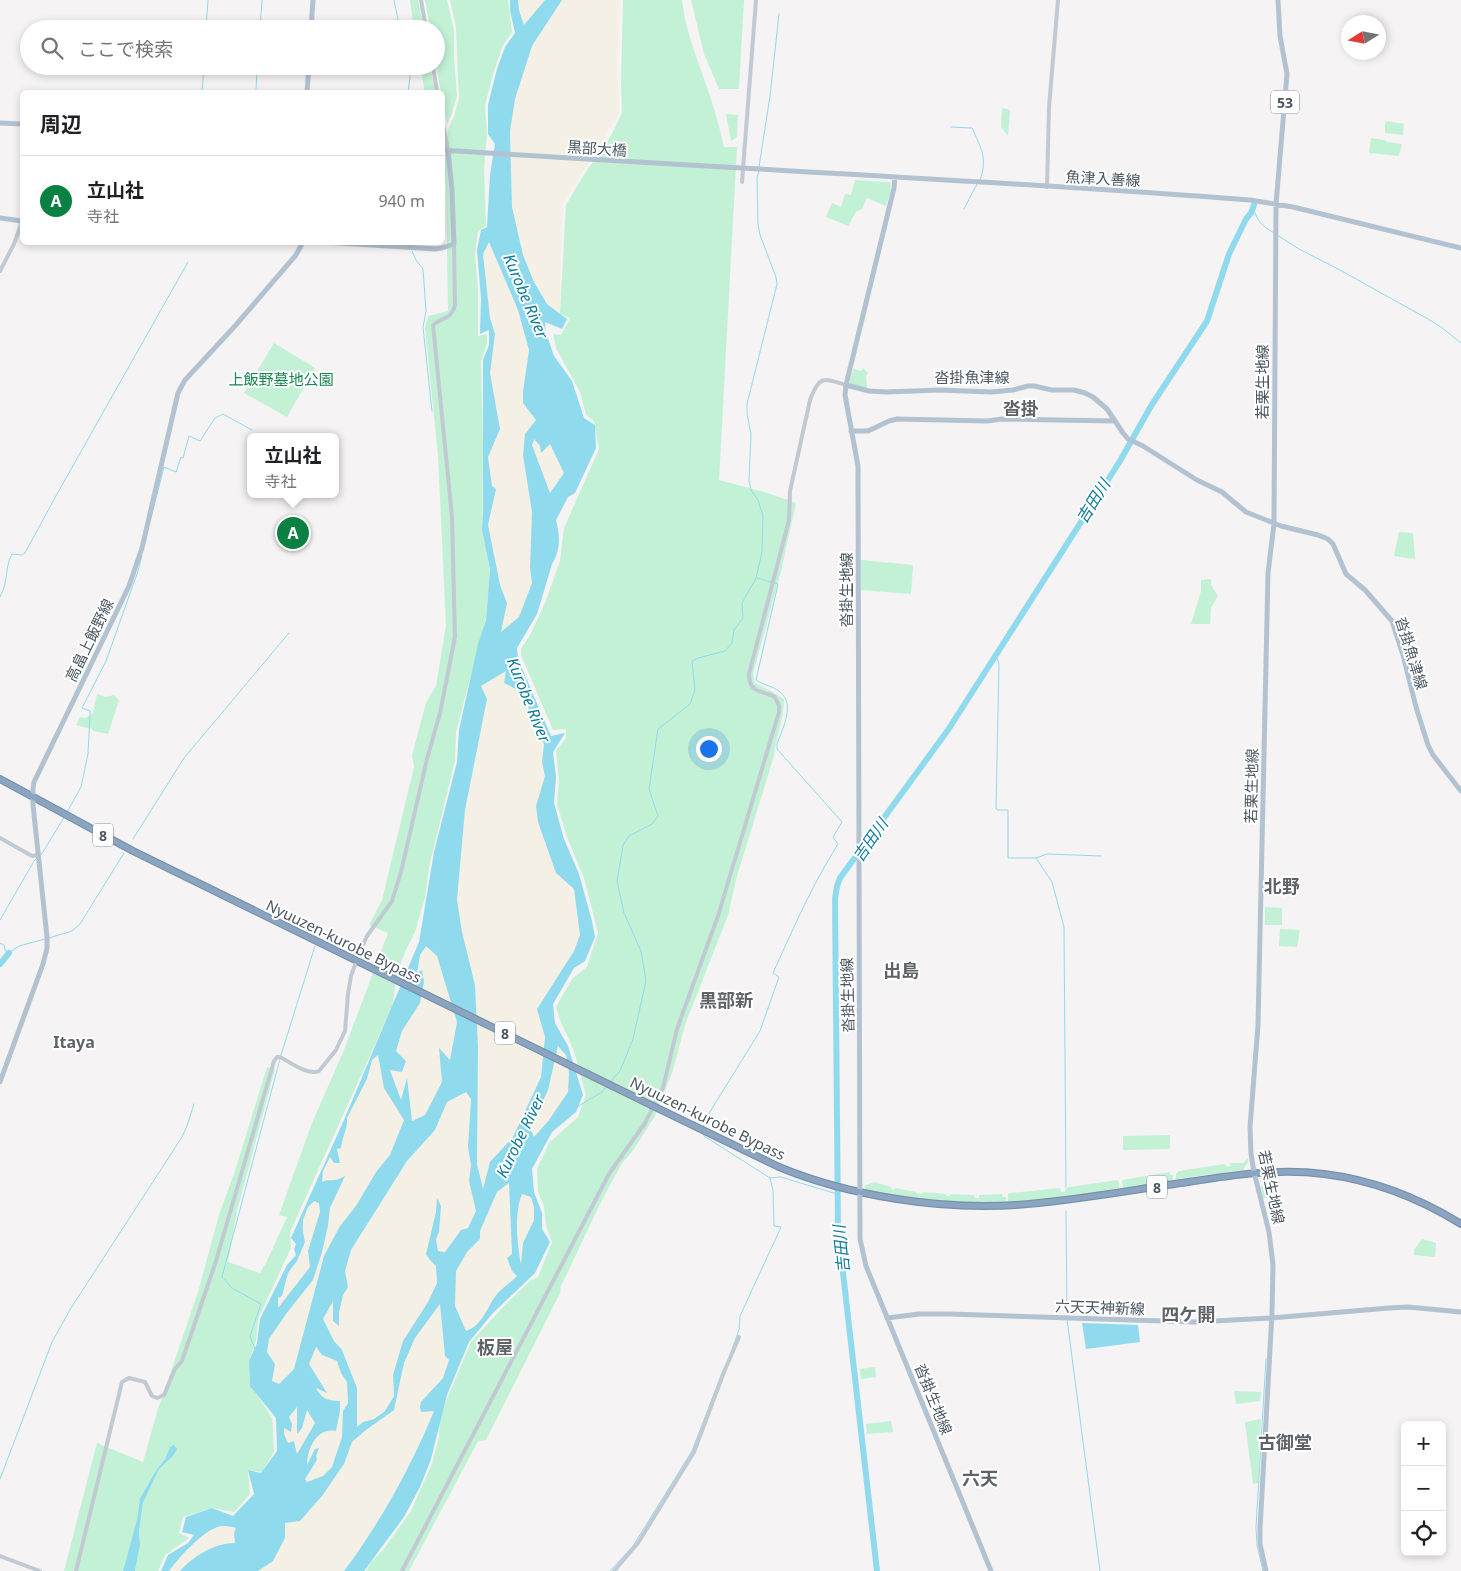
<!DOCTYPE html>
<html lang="ja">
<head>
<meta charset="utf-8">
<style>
  body { margin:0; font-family:"Noto Sans","Noto Sans JP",sans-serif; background:#f6f6f6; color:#202124 }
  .controls { position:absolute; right:15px; bottom:15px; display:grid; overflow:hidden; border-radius:8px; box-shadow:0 2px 8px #0003 }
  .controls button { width:45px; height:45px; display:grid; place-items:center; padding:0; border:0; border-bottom:1px solid #e0e0e0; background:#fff; color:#202124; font:25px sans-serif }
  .compass { position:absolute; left:1341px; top:15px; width:45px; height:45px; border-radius:50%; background:#fff; box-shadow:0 2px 8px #0003; rotate:259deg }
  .you { position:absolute; left:708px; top:748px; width:18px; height:18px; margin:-12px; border:4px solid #fff; border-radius:50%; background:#1a73e8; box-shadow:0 0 0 8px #1a73e833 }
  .badge { display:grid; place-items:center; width:32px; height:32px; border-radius:50%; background:#0b8043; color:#fff; font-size:16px; font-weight:700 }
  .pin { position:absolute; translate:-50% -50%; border:2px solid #fff; box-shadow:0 1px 5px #0006 }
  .popup { position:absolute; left:247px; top:433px; width:92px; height:65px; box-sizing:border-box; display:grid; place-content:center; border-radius:8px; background:#fff; filter:drop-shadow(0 1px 4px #0005); font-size:16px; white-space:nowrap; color:#757577 }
  .popup b { font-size:19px; color:#202124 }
  .popup::after { content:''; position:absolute; left:50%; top:100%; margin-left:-10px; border:10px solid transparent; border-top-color:#fff }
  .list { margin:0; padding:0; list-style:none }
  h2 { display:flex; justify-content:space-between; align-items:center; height:65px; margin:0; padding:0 20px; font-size:21px }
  h2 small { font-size:16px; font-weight:400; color:#757577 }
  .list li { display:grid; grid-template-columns:32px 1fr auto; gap:15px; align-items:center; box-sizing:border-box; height:90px; padding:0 20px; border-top:1px solid #e0e0e0 }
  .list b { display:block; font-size:19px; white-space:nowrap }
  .list p { margin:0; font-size:16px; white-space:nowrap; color:#757577 }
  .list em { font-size:16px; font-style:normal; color:#757577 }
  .icon { flex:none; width:28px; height:28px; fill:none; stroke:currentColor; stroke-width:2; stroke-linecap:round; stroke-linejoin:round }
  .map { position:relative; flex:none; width:1461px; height:1571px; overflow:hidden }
  .search { position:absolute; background:#fff; box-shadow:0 2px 8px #0003; left:20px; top:20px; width:425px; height:55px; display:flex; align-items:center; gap:12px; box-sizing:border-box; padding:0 18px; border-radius:28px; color:#757577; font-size:19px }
  .panel { position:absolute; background:#fff; box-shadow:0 2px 8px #0003; left:20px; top:90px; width:425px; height:155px; border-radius:8px }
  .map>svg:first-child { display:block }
  .green { fill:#c3f1d5 }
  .sand { fill:#f5f0e5 }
  .water { fill:#90daee; fill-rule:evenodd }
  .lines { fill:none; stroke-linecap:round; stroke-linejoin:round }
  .stream { stroke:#90daee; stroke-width:1 }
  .river { stroke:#90daee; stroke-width:6 }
  .highway-casing { stroke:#7690ad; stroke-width:8 }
  .minor { stroke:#c1cad2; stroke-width:4 }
  .major { stroke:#b3c2d1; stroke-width:5 }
  .highway { stroke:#8ba5c1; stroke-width:5.5 }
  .highway-bridge-casing { stroke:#7690ad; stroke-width:8; stroke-linecap:butt }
  .highway-bridge { stroke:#8ba5c1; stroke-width:5.5 }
  .labels { text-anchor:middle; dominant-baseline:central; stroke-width:4; stroke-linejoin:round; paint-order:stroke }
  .shield { fill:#fff; stroke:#808990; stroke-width:1 }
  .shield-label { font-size:14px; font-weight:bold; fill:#4a5661 }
  .street-label { font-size:15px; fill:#4a5661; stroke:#fff }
  .park-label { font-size:15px; fill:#17864f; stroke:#fff }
  .water-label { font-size:16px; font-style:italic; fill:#0c7c9b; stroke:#fff }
  .neighbourhood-label { font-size:16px; font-weight:bold; fill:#5f6368; stroke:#fff }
  .quarter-label { font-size:18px; font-weight:bold; fill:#5f6368; stroke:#fff }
</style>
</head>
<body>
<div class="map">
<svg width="1461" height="1571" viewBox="0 0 1461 1571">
  <rect width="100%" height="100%" fill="#f5f3f3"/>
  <path class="green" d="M410,0H418L424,29H414Z
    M425,0H447L454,30V58L457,96L452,113L447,124L442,92H441L436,65V29H430Z
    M450,0H508L512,32L503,45L494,71L485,105L487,134L484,169L486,226L478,231L475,254L478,289V336L487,334V343L481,362L483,446L482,530L490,572L486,618L456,732L455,761L429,867L425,898L415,932L405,952L397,974L392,1007L290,1232L291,1248L258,1319L256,1341L249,1361L250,1384L272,1418L273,1428L274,1452L262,1472L248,1470L250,1494L234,1512L212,1508L183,1517L179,1533L189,1538L165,1555L158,1571H135L140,1546L139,1531L143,1503L159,1469L173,1456L170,1447L165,1459L157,1469L140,1498L138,1520L123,1571H64L97,1443L143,1462L157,1412L198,1292L219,1215L235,1171L267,1067L275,1069L237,1211L228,1262L260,1273L267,1261L287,1217L279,1215L312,1123L344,1050L388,933L369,925L382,900L414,767L412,755L426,703L436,686L446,625L438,455L425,328L428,316L448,311L446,188L444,159L448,130L454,116L459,99L456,27Z
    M623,0H682C685,28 695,53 704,79C712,101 719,124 724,147H737L719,480L764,492L796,503L781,571L753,674L755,683L769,690L784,699C784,719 776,737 774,756L737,876L728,915L685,1025L673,1070L655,1116L632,1152L622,1163L600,1204L561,1286L560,1293L486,1440L479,1441L477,1443L409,1571H366L371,1562L383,1550L411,1511L432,1464L439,1437L440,1416L471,1342L506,1304L530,1281L538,1277L552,1242L546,1226L544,1206L538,1192L537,1169L549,1143L578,1117L586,1095L574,1051L560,1020L556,1007L572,979L587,967L598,933L584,878L567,837L557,804L559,781L556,751L566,738V729L553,730L521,655V649L530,635L545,603L560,561L564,528L599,449L594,421L586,415L580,392L556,348L553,334L561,335L570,318L560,314L566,205L585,173L611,136L622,113L621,82Z
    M691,0H744L739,89H719L704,54Z
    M420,66H430L435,92H425Z
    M1002,108L1008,109L1010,111L1008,136L1001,127Z
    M726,114L738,115L737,137L731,141Z
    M1386,121L1404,124L1403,135L1385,133V123Z
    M1371,138L1385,140L1387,142L1402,144L1399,156L1369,153Z
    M855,180L887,182H890L891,189L886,206L867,198L862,209L856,212L848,226L826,217L832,203L841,207L845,194L851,195Z
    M274,343L315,368L287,417L244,393Z
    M863,368L868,373L866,376L867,388L849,384L853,369L861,371Z
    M1399,532L1413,533L1415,559L1394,556Z
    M861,560L913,565L911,594L861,590Z
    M1211,579V585L1218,596L1211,608L1210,624H1191L1201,591V580Z
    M97,694L106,697L114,695L119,700L108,734L94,731L91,728H87L76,725L80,717L86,718L93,713Z
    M1265,907L1282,908V925H1265Z
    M1280,929L1300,930L1297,947L1279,946Z
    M1170,1135V1147L1169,1149L1123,1150V1136Z
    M1248,1158V1162L1243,1170L1176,1179V1174L1179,1171L1224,1164L1226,1165L1227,1167L1230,1166V1163H1243Z
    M1170,1172V1175H1173V1180L1123,1189L1122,1180Z
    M1117,1180L1119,1183V1190L1035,1201L1008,1203V1194L1011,1193L1060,1188L1061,1192H1065L1066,1188L1069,1187Z
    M1266,1180L1278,1188L1275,1194L1270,1192L1267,1198H1263L1261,1187Z
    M874,1182L891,1187V1189L894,1190L895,1188L916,1192V1193L922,1194L923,1192L946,1194L947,1196H950V1194L974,1195L975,1198H979V1195L1002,1194L1003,1197H1006L1005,1203C958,1204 912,1199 866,1190L864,1186Z
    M1422,1239L1436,1243L1435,1257L1414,1255V1250Z
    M875,1367L876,1377L861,1379L860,1369Z
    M1234,1391L1261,1392L1260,1401L1236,1404Z
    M1261,1419L1258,1483L1253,1484L1245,1422Z
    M891,1421L893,1432L867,1434L866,1424Z"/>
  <path class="sand" d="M518,0H545L524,25Z
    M562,0H620L617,70L619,113L562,205L560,314L547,305L534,282L523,255L512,207L510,131L515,99L532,46Z
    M489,241L518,310L529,350L523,392V403L536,420L525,434L523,455L532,512L530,567L532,583L519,617L500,633L507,603L500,585L488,525L496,489L492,486L488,457L500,429L490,373L495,334L490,318L483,254Z
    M534,439L540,446L541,452L550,444L564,473L550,493L532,445Z
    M507,670L504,683L525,694L532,722L544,744L542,762L545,776L536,806L556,873L574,889L580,935L574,951L537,1009L545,1037L541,1077L513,1137L490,1162L483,1190L477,1164L478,1047L475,985L462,932L457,900L465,810L481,686Z
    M426,945L437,956L457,1022L449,1060L439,1049L442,1082L425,1115L411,1121L407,1080L401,1101L390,1069L402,1072L406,1061L396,1051L402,1031L420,1003L422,970L416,974L420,955Z
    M558,1046L566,1055L569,1073L568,1092L549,1120L534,1137L531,1130L534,1120L548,1090Z
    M378,1055L384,1088L404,1120L390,1155L376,1172L356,1206L340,1226L294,1369L279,1384L272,1382L275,1364L267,1352L269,1339L286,1314L313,1280L322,1252L328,1226L330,1209L344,1177L337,1181L321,1183C323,1171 327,1150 341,1148C342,1138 348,1128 347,1118L367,1079L372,1060Z
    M465,1092L471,1099L468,1147L471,1165L469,1181L476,1211L468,1229L461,1230L445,1252L438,1251L436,1239L439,1232L437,1199L430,1260L436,1266L437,1283L393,1375L394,1396L385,1411L374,1419L363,1422L357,1427V1388L342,1350L334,1341L323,1319L333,1300L339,1325V1314L343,1295L348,1287L345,1271L351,1250L407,1161L435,1130L447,1102Z
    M510,1183L512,1255L517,1275C510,1282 499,1290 494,1298C485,1313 482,1325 465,1331L455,1306L456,1271L467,1251L480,1239V1231L497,1192Z
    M522,1194L531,1197L534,1207V1220L529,1231L521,1267C518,1244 513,1216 522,1194Z
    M314,1200L319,1202L320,1212L308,1251L310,1267L278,1309V1298L285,1287L288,1273L297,1261L305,1242L303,1232V1220L308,1207Z
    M440,1303L445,1356L449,1360L443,1378L421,1402L434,1411C411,1467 380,1522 344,1571H258L273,1561L285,1538V1523L300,1521L322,1496L344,1464L352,1442L393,1410L404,1363L415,1338Z
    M315,1347L322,1355L337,1361L341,1373L347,1382L348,1403L343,1412L342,1437L332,1467L323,1476L306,1482L305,1479L317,1460L315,1449L306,1467C308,1450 311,1436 330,1430L340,1401C326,1400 322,1400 315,1388L326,1393L309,1363Z
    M297,1406V1433L302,1428L307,1409L315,1423L297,1454L294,1441L288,1443L284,1434V1427L290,1432L289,1417Z
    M223,1526L237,1528L234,1533L236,1543H228L181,1571H169L177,1561L205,1533Z"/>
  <path class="water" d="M510,0H518L519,10L524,25L545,0H562L532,46L515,99L510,131L512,207L523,255L534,282L547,304L567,319L562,329L545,322L546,333L554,356L572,381L584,418L595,425L596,448L575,493L568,497L556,520C560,536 561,549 552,564L537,614L517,648L518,659L551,736L565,733L553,752L556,777L554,803L564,839L579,874L592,921L595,937L585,961L574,968L553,1004L555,1023L568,1046L583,1095L576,1112L552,1132L532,1169L534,1192L542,1213V1229L550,1242L535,1273L492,1314L469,1342L447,1395L431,1459L420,1487L404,1517L364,1571H344C380,1523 411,1467 434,1411L421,1412L420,1407L421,1402L443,1378L449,1360L445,1356L440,1304L415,1338L404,1363L394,1410L366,1430L352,1442L344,1464L322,1496L300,1521L285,1523V1538L273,1561L258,1571H180C194,1556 214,1543 235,1543L234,1533L236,1528C233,1527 228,1526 224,1526C206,1526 180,1557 169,1571H161L168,1555L188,1543L194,1535L182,1532L186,1517L212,1508L233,1516L254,1494L248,1470L261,1473L277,1451L276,1418L250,1386L249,1361L257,1343L260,1319L287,1265L296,1255L294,1249L296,1244L291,1238L344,1120L419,942L434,852L457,762L459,730L478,644L486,620L490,570L482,530L483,507V360L489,345V330L480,334L481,298L477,250L481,230L487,227L490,175L495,144L488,134V105L497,69L505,47L515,33L510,10ZM489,242L518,310L529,350L523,392V403L536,420L525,434L523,455L532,512L530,567L532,583L519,617L501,632L507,603L500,585L488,525L496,489L492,486L488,457L500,429L490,373L495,334L490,318L483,254ZM534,439L540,446L541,453L550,444L564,473L550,493L532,445ZM506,671L504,683L525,694L532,722L544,744L542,762L545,776L536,806L538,822L556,873L574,889L580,935L574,951L537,1009L545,1037L541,1077L513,1137L490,1162L483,1189L477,1164L478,1047L475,985L462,932L457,900L465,810L487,699L481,686ZM426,946L437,956L457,1022L450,1060L439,1048L442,1082L425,1115L412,1121L407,1078L401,1100L390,1070L402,1072L406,1061L396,1051L402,1031L420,1003L424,982L422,970L417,973L420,955ZM558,1046L566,1055L569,1073L568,1092L549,1120L534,1137L531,1130L534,1120L548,1090ZM378,1055L384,1088L404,1120L390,1155L376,1172L356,1206L340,1226L324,1256L294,1369L279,1384L272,1381L275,1364L267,1352L269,1339L286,1314L313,1280L322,1252L328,1226L330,1208L345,1176C333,1183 330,1178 322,1182L323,1171L330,1157L334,1163H340L337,1149L341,1148C342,1138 348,1128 347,1118L367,1079L372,1060ZM466,1092L471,1099L468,1147L471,1165L469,1181L476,1211L468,1228L461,1230L445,1252L438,1251L436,1239L439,1232L441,1206L437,1198L436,1212L426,1254L430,1260L436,1266L437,1283L428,1302L403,1341L393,1375L394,1396L385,1411L374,1419L363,1422L357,1427V1388L342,1350L334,1341L323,1319L333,1301V1321L339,1326V1313L343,1295L348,1287L345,1271L351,1250L407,1161L435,1130L447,1102ZM509,1183L512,1254L507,1258L512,1271L517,1276C510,1283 499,1290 494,1298C485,1312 482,1325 466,1331L455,1306L456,1271L467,1252L480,1239V1231L497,1192ZM522,1194L531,1197L534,1207V1220L523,1243L521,1264C517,1243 514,1214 522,1194ZM314,1201L319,1203L320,1212L308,1251L310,1267L278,1308V1298L282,1296L288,1273L297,1261L305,1242L303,1232V1220L308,1207ZM316,1347L322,1355L337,1361L341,1373L347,1382L348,1403L343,1411L342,1437L332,1467L323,1476L307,1482L305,1479L317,1460L316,1456L319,1448L315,1449L307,1465C307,1450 316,1427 336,1431L340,1411V1401C327,1400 323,1400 316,1388L327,1393L309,1364ZM297,1407V1434L302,1428L307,1410L315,1423L297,1454L294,1441L288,1443L284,1434V1428L291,1432L292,1424L289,1417Z
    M1082,1323L1138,1325L1140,1342L1086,1349Z
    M174,1445L177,1449L173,1456L159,1469L143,1503L139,1531L140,1545L135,1571H123L137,1520L140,1498L157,1469L165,1459L170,1447Z"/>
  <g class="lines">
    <path class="stream" d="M394,0L400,29
      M206,29L208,0
      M260,29L262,0
      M202,92L204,66
      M256,92L257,66
      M408,92L410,77L408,66
      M951,127L972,128C981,148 988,158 980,180
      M759,167L770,96L779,14
      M1253,208C1258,222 1261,225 1274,233
      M964,209L977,184
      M1277,235L1299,249L1340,270L1428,319L1441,327L1461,343
      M412,251L416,260L423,269L426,311L423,327L432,411
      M152,514L164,467L176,472L181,457L183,458L189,436L200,441L215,418L223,414L252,430
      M0,597C9,581 4,569 12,554L22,555L25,553L57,494L188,262
      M996,656L999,663L996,808L997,810H1008V858H1036L1047,854L1101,856
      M67,812L81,787L88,754L90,714V711L82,708L106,661L138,571L142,555
      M133,839L184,758L289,633
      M41,855L65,816
      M1036,858L1052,882L1064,927L1066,1187
      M0,920L34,861L36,859
      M49,938L72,931L80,924L124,853
      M0,943L4,945L5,950L9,953L19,946L45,939
      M281,1055L315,946
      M610,1082L620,1071L633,1039L646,981L641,951L624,913L617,881L623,845L629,836L652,824L658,816L649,789L658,729L690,704L695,690L692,661L698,658L725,651L732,643L734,630L743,618L742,603L756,578L762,552L763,516L758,500L751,490L749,480L751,434L747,414V404L777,284L776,277L760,235L758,224L757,178L759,171
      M577,1107L602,1092L606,1087
      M703,1127L708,1115L760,1031L779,977L773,973C793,929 812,885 838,844L833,837L842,822L777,749V744C782,729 796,705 780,692C773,686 763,685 756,680L778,584L757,578
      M704,1134V1136L770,1178L773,1191L774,1226L781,1227L740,1316L739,1330L732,1349
      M770,1178L781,1177L837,1194
      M1066,1211L1067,1315
      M1067,1319L1100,1571
      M255,1349L250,1336L261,1304L232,1288L222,1277L280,1059
      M0,1479L52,1342L71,1308L182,1137L187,1126L194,1104
      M610,1571L633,1546L692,1451L722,1373
      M1263,1571L1257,1545L1256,1527L1266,1359"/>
    <path class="river" d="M0,964L9,953
      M877,1571L838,1229L835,899L837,886L840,878L948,730L1120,461L1151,406L1207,321L1229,254L1246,219L1251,213L1254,205"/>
    <defs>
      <path id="highway" d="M0,779L133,851L651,1105
        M779,1167C849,1196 940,1210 1016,1205C1074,1201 1131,1190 1188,1182C1233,1175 1278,1168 1324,1174C1373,1180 1419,1198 1461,1224"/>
    </defs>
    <use href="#highway" class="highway-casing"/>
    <path class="minor" d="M421,0L426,29
      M433,66L437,92
      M442,119L448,151
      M742,182L756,0
      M1047,187L1049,107L1058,0
      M0,271L14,244L22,222
      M0,838L32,856L38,855
      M360,951L367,936L392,901L401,872L427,759L440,713L455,637L452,517L433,325C444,316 450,321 455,305L454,244
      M0,1556L40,1571
      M76,1571L122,1382L129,1378L145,1382L152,1396L157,1398L164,1395L175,1369L182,1361L216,1261L274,1061L277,1057H280C290,1062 308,1076 319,1071L336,1050L345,1031L348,994L351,976L355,965
      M402,1571L609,1174L645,1123L663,1088L677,1029L718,916L779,712V706L775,697C762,690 749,694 749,674L789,520L790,491L810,400C819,375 823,378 846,385
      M614,1571L638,1543L694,1452L724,1372L739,1337"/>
    <path class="major" d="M311,29L313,0
      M307,92L309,66
      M0,123L22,124
      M442,150C711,168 981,179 1250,200L1293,207L1461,248
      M895,177L894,188L846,385L845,395L858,466L860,1239L866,1266L991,1571
      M0,218L22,221
      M324,242L435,249L442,248L454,244L452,189L448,151
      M846,385L869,391L886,392L940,390L991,392L1013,390L1028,386H1034L1052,390H1074L1085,393L1093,397L1107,409L1123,433L1128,439L1143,446L1197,480L1222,492L1246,512L1281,526L1318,535L1328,539L1333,544L1346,574L1365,590L1392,621L1403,655L1416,707L1428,745L1433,755L1461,791
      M851,431H868L889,421L897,419L987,421L1002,419L1115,421
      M0,1082L43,964L47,948V937L33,805V789L34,782L129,586L142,548L178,393L185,380L235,326L296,255L303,242
      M887,1318L919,1314H950L1194,1322L1271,1318L1389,1308L1408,1307L1461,1312
      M1266,1571L1260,1544V1529L1272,1313L1273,1265L1269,1232L1254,1172L1251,1154L1250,1127L1258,1025L1268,573L1274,524L1276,204L1287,74L1280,36L1278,0"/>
    <use href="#highway" class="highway"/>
    <defs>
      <path id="highway-bridge" d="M651,1105L779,1167"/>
    </defs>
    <use href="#highway-bridge" class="highway-bridge-casing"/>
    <use href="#highway-bridge" class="highway-bridge"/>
  </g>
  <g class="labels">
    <g class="shield">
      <rect x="1271" y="90.5" width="28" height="23" rx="4"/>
      <rect x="93" y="823.5" width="20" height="23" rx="4"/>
      <rect x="495" y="1021.5" width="20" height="23" rx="4"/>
      <rect x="1147" y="1175.5" width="20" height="23" rx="4"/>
    </g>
    <g class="shield-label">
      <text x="1285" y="102">53</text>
      <text x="103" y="835">8</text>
      <text x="505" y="1033">8</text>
      <text x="1157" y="1187">8</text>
    </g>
    <g class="street-label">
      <text transform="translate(597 148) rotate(4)">黒部大橋</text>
      <text transform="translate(1103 178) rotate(3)">魚津入善線</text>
      <text x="972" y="377">沓掛魚津線</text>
      <text transform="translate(1262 382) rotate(-90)">若栗生地線</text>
      <text transform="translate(846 590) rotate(-90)">沓掛生地線</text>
      <text transform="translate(89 640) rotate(-64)">高畠上飯野線</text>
      <text transform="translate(1412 653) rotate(73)">沓掛魚津線</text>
      <text transform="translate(1251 786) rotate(-89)">若栗生地線</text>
      <text transform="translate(344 941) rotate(26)">Nyuuzen-kurobe Bypass</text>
      <text transform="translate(847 995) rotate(-91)">沓掛生地線</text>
      <text transform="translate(708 1118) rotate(26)">Nyuuzen-kurobe Bypass</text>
      <text transform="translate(1272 1187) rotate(78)">若栗生地線</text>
      <text transform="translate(1100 1307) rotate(2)">六天天神新線</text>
      <text transform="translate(934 1399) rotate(68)">沓掛生地線</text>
    </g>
    <g class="park-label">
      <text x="281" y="379">上飯野墓地公園</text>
    </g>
    <g class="water-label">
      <text transform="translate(526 296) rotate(67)">Kurobe River</text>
      <text transform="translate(1093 501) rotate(-58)">吉田川</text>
      <text transform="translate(529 700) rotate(68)">Kurobe River</text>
      <text transform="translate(870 840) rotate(-55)">吉田川</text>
      <text transform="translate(520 1136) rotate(-64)">Kurobe River</text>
      <text transform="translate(841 1249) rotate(-96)">吉田川</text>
    </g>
    <g class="neighbourhood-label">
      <text x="74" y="1042">Itaya</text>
    </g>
    <g class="quarter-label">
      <text x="1021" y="408">沓掛</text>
      <text x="1282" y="886">北野</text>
      <text x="901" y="970">出島</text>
      <text x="726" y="1000">黒部新</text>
      <text x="1188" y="1314">四ケ開</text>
      <text x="495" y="1347">板屋</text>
      <text x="1285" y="1442">古御堂</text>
      <text x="980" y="1478">六天</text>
    </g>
  </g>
</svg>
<div class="controls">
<button>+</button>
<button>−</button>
<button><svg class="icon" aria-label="locate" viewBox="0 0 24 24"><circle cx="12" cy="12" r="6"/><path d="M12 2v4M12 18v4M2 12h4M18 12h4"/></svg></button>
</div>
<svg class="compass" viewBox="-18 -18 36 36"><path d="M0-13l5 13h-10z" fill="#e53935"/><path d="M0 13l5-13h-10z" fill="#757577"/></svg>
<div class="you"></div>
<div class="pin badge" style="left:293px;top:533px">A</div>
<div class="popup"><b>立山社</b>寺社</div>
<div class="search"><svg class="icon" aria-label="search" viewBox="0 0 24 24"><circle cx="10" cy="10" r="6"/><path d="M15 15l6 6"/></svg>ここで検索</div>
<section class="panel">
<h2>周辺<small></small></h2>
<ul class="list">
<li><span class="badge">A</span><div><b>立山社</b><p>寺社</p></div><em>940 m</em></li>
</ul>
</section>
</div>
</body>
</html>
